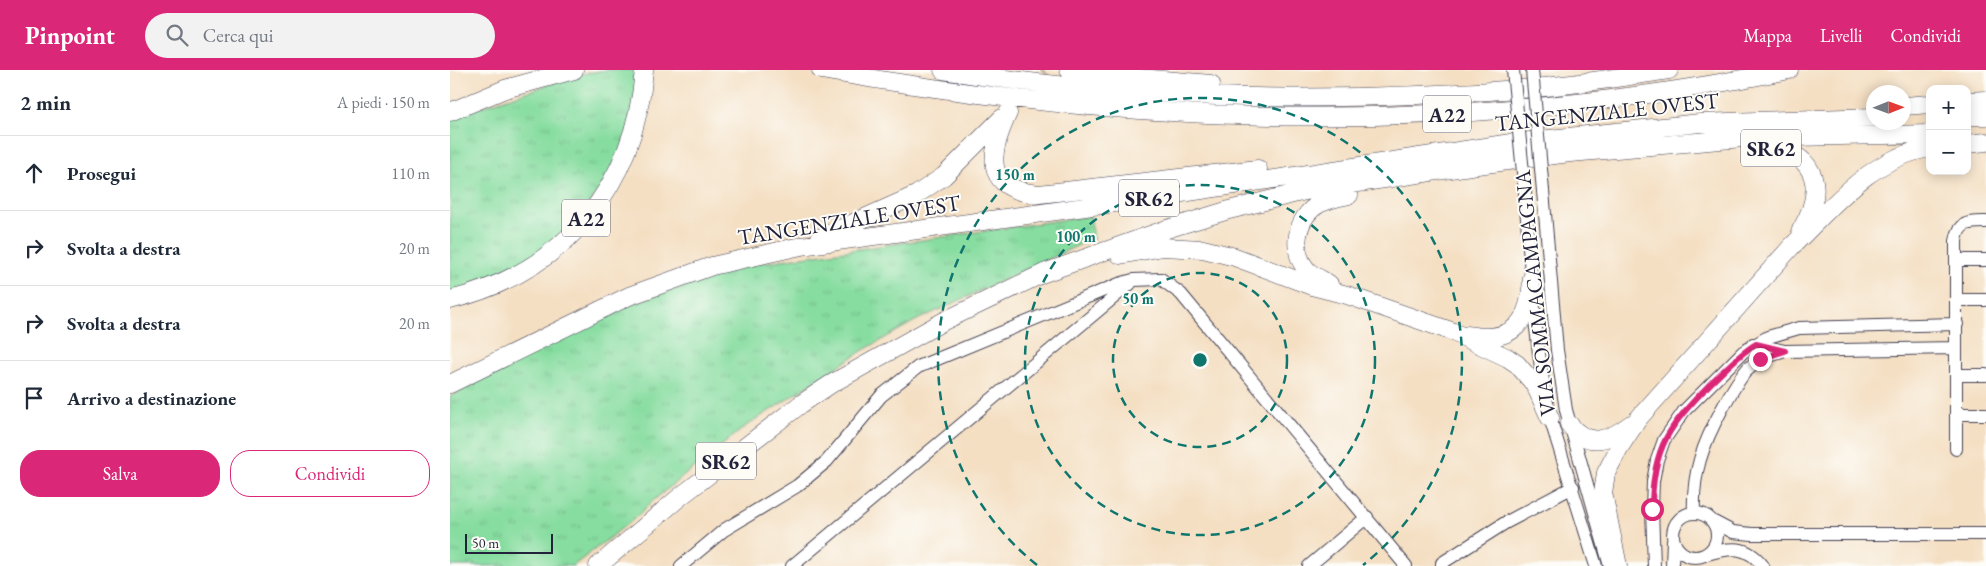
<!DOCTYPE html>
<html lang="it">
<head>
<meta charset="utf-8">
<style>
  body { margin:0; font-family:"EB Garamond",serif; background:#f2f2f3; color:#1f2937 }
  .controls { position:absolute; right:15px; top:15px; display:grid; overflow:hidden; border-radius:10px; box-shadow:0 2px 12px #0003 }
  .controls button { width:45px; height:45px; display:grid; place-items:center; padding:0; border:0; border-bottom:1px solid #e0e1e3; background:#fff; color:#1f2937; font:25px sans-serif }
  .compass { position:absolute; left:1416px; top:15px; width:45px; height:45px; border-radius:50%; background:#fff; box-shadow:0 2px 12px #0003; rotate:89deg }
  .scale { position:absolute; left:15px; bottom:12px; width:88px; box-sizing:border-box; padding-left:5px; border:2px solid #22223b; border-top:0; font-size:14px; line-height:18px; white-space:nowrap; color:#22223b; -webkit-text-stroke:4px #fdfcf7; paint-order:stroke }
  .stop { position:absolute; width:15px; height:15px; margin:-11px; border:4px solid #db2777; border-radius:50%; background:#fff }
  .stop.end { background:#db2777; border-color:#fff; box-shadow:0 1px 5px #0008 }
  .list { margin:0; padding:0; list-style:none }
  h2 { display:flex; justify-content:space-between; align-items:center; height:65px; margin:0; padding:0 20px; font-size:21px }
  h2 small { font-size:16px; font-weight:400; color:#747a83 }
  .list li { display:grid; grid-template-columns:32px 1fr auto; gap:15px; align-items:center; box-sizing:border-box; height:75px; padding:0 20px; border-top:1px solid #e0e1e3 }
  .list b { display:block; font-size:19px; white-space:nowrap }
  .list em { font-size:16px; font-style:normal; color:#747a83 }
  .actions { display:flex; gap:10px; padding:15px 20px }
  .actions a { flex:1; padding:11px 0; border:1px solid #db2777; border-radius:20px; text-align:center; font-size:18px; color:#db2777 }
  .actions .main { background:#db2777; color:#fff }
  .icon { flex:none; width:28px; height:28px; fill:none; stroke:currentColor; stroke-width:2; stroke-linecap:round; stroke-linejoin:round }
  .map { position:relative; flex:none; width:1536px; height:496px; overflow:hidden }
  header { display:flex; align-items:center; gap:30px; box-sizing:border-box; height:70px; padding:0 25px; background:#db2777; color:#fff }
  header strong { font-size:24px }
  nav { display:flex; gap:28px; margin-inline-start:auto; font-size:18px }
  .search { width:350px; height:45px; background:#f2f2f3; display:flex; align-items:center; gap:12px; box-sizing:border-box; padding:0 18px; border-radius:28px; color:#747a83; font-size:19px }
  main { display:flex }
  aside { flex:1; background:#fff }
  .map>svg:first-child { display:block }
  .grass { fill:url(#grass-tufts); stroke:#54806e }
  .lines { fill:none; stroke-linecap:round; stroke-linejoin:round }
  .highway-tunnel { stroke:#cab9a8; stroke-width:18; stroke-dasharray:18 9; stroke-linecap:butt }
  .minor-casing { stroke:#423e4f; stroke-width:14 }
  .highway-casing { stroke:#423e4f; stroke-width:19 }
  .minor { stroke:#fff; stroke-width:12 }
  .highway { stroke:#fff; stroke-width:18 }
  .minor-bridge-casing { stroke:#423e4f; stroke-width:14; stroke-linecap:butt }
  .minor-bridge { stroke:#fff; stroke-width:12 }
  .route { stroke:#db2777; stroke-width:6 }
  .ring { fill:none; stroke:#0f766e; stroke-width:2.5; stroke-dasharray:9 6 }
  .labels { text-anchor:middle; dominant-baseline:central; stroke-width:4; stroke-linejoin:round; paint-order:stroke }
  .shield { fill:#fdfcf7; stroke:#646373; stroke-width:1 }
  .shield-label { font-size:21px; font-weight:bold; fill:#22223b }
  .street-label { font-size:22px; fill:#22223b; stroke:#fdfcf7 }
  .centre { fill:#0f766e; stroke:#fdfcf7; stroke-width:2.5 }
  .ring-label { font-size:15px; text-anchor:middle; font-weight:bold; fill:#0f766e; stroke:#fdfcf7; stroke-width:4; stroke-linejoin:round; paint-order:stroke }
</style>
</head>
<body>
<header>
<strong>Pinpoint</strong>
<div class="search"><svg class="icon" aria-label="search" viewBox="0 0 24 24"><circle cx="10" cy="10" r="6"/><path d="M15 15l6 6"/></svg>Cerca qui</div>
<nav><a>Mappa</a><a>Livelli</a><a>Condividi</a></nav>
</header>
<main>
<aside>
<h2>2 min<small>A piedi · 150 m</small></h2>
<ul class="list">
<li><svg class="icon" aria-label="ahead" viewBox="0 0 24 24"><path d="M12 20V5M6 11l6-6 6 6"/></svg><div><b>Prosegui</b></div><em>110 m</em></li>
<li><svg class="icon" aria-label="right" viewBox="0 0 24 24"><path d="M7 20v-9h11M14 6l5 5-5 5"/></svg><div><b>Svolta a destra</b></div><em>20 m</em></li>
<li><svg class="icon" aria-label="right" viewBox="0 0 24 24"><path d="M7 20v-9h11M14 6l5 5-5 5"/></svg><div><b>Svolta a destra</b></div><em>20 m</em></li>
<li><svg class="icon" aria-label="arrive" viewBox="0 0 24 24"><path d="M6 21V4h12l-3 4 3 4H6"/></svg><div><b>Arrivo a destinazione</b></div></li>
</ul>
<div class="actions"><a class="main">Salva</a><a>Condividi</a></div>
</aside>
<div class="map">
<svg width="1536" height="496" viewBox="0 0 1536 496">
  <defs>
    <pattern id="grass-tufts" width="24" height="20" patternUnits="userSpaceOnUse" patternTransform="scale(1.25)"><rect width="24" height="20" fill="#87dda0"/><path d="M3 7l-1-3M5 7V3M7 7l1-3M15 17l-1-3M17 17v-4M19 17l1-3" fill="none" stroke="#74bd8b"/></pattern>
  </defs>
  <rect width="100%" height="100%" fill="#fdfcf7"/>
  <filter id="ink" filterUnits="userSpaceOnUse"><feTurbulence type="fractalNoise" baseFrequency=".02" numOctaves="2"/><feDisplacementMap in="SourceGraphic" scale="10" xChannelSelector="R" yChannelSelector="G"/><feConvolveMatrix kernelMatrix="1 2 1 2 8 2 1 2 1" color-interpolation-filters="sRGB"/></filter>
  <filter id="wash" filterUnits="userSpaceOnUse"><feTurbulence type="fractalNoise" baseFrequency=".0096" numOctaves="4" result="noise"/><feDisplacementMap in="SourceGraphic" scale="20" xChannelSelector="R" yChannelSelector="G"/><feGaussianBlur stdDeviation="1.12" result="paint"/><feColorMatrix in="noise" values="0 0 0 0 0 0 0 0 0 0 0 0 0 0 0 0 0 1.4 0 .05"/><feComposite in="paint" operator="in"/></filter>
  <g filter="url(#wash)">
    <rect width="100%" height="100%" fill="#f4dfc3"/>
    <path class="grass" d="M156,0H188C185,27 180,61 169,85C147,134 99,183 51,206C35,213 17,217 0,223V47L131,4Z
      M640,146L644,168L465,251L412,281L296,356L205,429L184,449L123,496H0V327L107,268L183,233L303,194Z"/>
  </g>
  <g filter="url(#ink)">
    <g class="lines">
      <path class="highway-tunnel" d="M575,23L594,0"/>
      <defs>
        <path id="minor" d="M1093,121L1107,280L1116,340L1160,496
          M1075,123C1081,198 1084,274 1100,348L1146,496
          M1506,190H1536
          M1507,230H1536
          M1303,274L1335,281
          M1294,303L1310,289L1335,281L1506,278
          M1506,305H1536
          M1506,344H1536
          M1506,379V171C1509,151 1520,152 1536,152
          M1223 465a22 22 0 1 1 44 0a22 22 0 1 1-44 0Z
          M1244,443C1242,403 1253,374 1272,339C1280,324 1288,310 1299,297
          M1264,452L1283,462L1302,464H1536
          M1257,484C1281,477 1297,475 1313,496
          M231,496L274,460L347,416L377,391L431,326L468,297L669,214L683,210L711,209L731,224L956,496
          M342,496L680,214
          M859,496L917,447
          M992,496V493L1055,453L1123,417
          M1204,496L1202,439L1203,411L1207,390L1214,370L1234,341L1293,282L1318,267L1349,258L1507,254
          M1222,496L1223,470"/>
        <path id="highway" d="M371,0C695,58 1016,66 1339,0
          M493,0C692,32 895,34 1095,17C1136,13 1178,6 1219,0
          M619,0L653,5L761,14
          M1517,31L1536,30
          M1454,36L1480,34
          M0,42L55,19L124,0
          M558,43C540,82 531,120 589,124L808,99
          M1517,46H1536
          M1517,74L1536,72
          M1307,77C1363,78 1379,113 1351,160
          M370,168L466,125L494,106L552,48
          M670,185L713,177L753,179L785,187L862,216L897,225L1001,261L1058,288L1067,294L1085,315L1100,348
          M879,214C873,210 865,207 859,202C839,183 846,147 869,134C878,129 889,127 899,125
          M0,230C114,202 185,117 194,0
          M1018,265C1065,274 1080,251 1082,208
          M0,314L179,226L262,196L351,176L686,130L1061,73L1250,53L1424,47
          M1119,354C1138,379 1160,370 1181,354
          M148,496L231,426L351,334L381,314L494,251L594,203L717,159L779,140L855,121L1027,95L1120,83L1293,68L1480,64
          M1168,496L1153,423L1156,403L1169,378L1188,349L1342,176C1383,137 1419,88 1480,78"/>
      </defs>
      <use href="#minor" class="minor-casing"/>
      <use href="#highway" class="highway-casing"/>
      <use href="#minor" class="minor"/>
      <use href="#highway" class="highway"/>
      <defs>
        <path id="minor-bridge" d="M1063,0L1075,123
          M1082,0L1093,121"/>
      </defs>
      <use href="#minor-bridge" class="minor-bridge-casing"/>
      <use href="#minor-bridge" class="minor-bridge"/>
    </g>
  </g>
  <g class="lines" filter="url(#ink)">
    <path class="route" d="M1202,439C1202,376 1220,355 1262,312C1276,299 1289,284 1306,274L1335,281L1310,289"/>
  </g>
  <g class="ring">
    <circle cx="750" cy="290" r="87"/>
    <circle cx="750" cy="290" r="175"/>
    <path d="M587 495A262 262 0 1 1 913 495"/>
  </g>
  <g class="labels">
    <g class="shield">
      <rect x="973" y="25.5" width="48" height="37" rx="4"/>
      <rect x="1291" y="59.5" width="60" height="37" rx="4"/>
      <rect x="669" y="109.5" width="60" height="37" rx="4"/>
      <rect x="112" y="129.5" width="48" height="37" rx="4"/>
      <rect x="246" y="372.5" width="60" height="37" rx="4"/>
    </g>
    <g class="shield-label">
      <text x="997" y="44">A22</text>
      <text x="1321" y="78">SR62</text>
      <text x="699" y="128">SR62</text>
      <text x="136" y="148">A22</text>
      <text x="276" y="391">SR62</text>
    </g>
    <g class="street-label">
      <text transform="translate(1157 42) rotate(-6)">TANGENZIALE OVEST</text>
      <text transform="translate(399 150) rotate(-9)">TANGENZIALE OVEST</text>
      <text transform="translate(1085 223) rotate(-96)">VIA SOMMACAMPAGNA</text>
    </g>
  </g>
  <circle cx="750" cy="290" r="8" class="centre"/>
  <g class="ring-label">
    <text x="565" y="110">150 m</text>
    <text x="626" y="172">100 m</text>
    <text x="688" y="234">50 m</text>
  </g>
</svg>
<div class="controls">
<button>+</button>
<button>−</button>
</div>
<svg class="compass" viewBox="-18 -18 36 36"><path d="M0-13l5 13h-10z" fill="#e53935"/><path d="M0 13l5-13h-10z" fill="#747a83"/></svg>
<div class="scale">50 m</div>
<div class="stop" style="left:1202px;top:439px"></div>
<div class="stop end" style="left:1310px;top:289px"></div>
</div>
</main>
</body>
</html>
